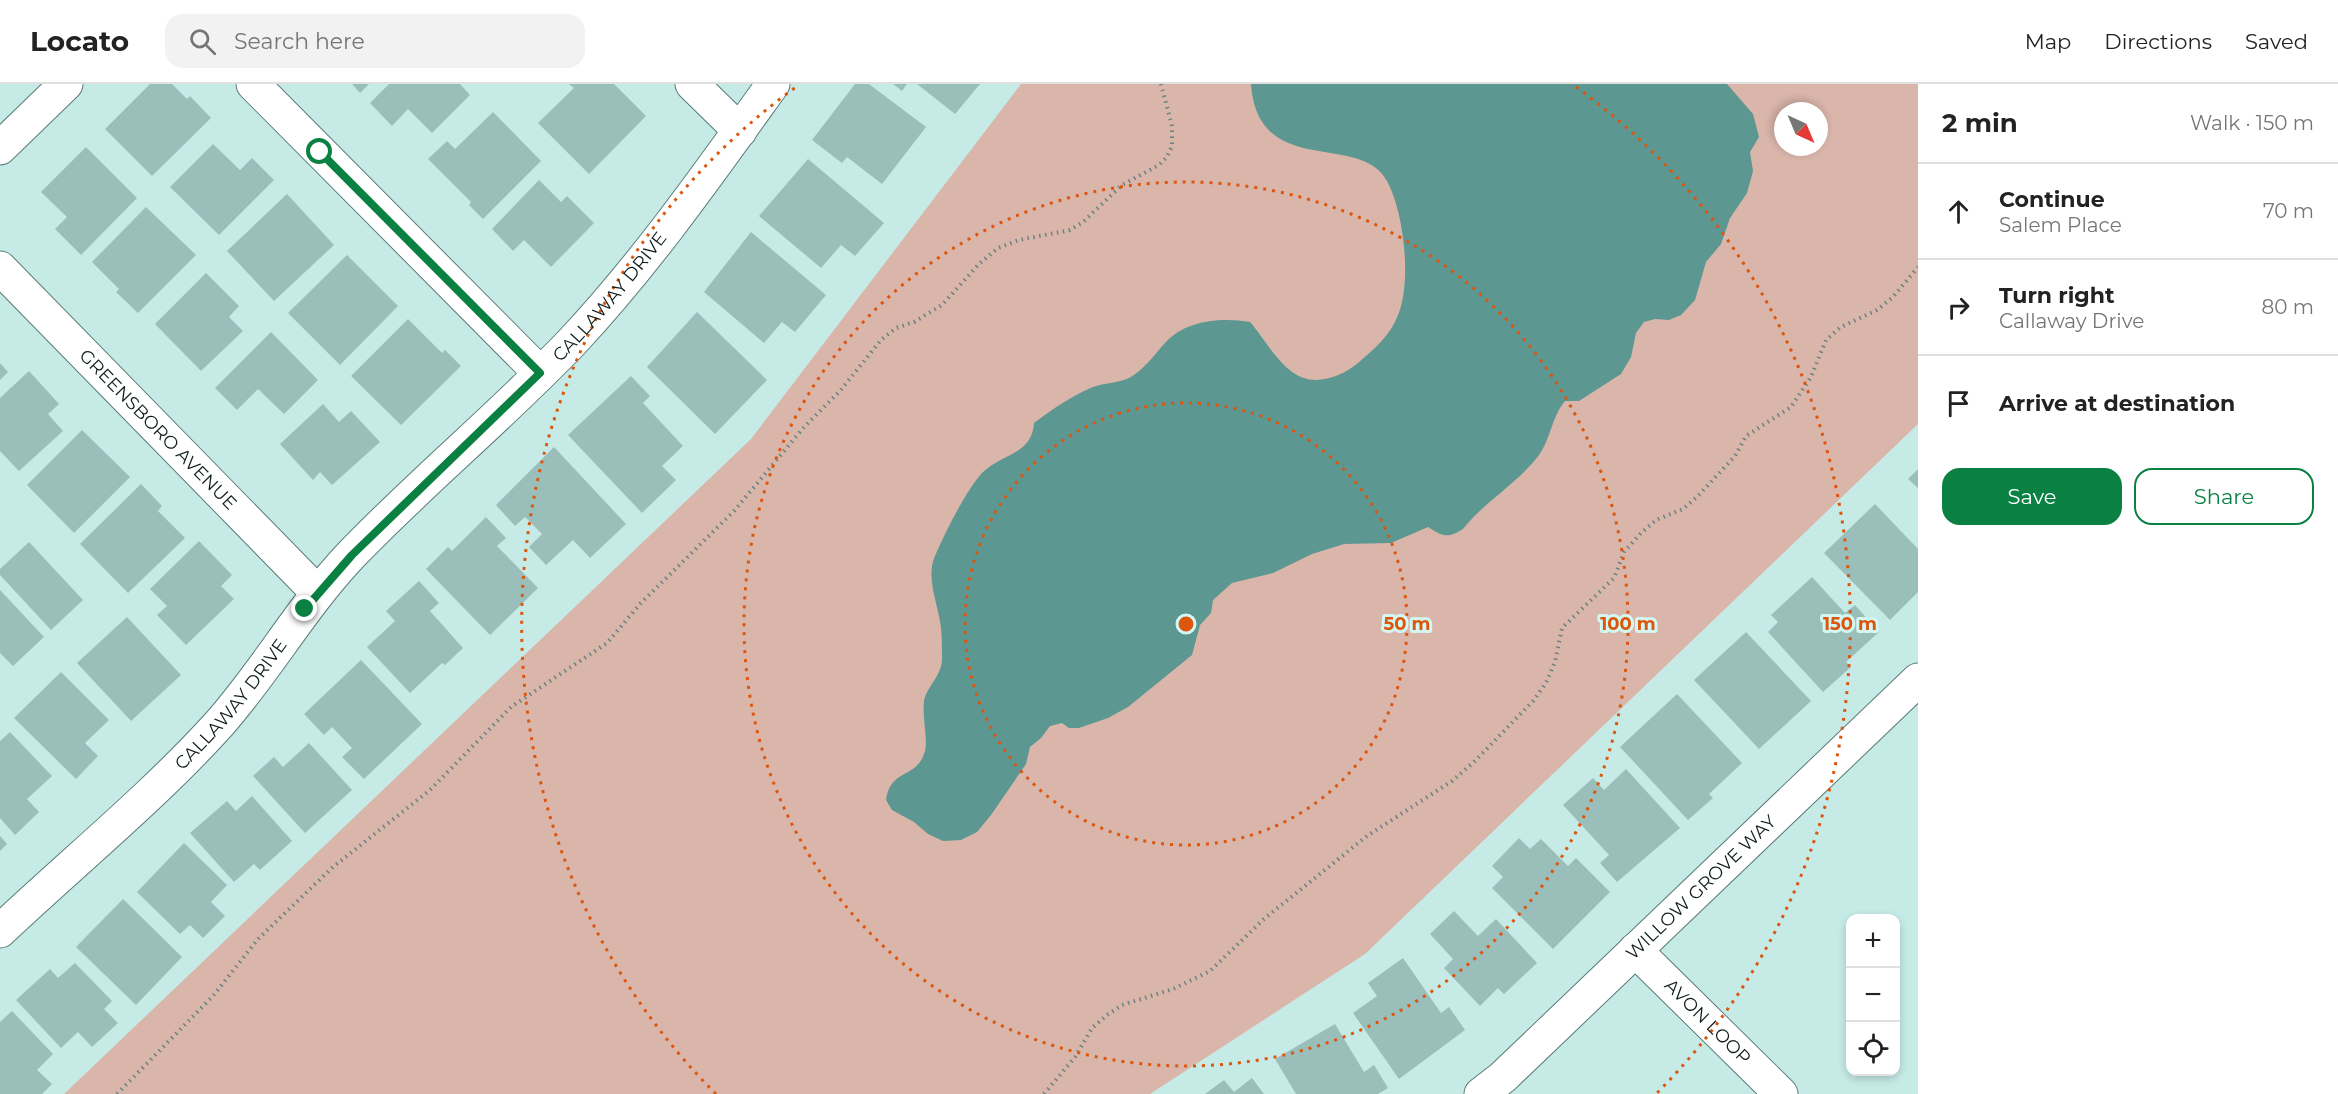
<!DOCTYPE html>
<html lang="en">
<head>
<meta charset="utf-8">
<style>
  body { margin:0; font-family:Montserrat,sans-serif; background:#f2f2f2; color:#222 }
  .controls { position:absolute; right:18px; bottom:18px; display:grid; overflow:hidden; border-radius:12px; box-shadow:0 3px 9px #0003 }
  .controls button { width:54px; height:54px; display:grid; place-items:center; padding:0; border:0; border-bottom:2px solid #e0e0e0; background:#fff; color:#222; font:30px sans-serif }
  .compass { position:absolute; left:1774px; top:18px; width:54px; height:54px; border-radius:50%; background:#fff; box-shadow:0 3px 9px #0003; rotate:136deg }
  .stop { position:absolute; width:18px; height:18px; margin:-14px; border:4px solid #0b8043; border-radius:50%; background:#fff }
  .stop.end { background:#0b8043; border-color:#fff; box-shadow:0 2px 6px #0008 }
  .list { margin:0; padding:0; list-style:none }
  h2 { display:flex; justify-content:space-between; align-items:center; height:78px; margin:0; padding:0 24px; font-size:26px }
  h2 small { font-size:20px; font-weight:400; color:#767676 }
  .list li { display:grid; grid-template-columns:39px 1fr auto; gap:18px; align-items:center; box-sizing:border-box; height:96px; padding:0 24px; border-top:2px solid #e0e0e0 }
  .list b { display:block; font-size:22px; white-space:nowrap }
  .list p { margin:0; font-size:20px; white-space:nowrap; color:#767676 }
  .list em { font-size:20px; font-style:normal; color:#767676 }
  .actions { display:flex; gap:12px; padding:18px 24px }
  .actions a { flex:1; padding:14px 0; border:2px solid #0b8043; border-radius:18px; text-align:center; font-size:21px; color:#0b8043 }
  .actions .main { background:#0b8043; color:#fff }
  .icon { flex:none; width:33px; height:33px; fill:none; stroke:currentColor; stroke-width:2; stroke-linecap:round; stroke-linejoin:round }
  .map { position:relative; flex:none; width:1918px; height:1010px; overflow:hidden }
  header { display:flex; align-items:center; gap:36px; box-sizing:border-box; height:84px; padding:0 30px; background:#fff; border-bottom:2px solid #e0e0e0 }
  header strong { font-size:28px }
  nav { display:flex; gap:33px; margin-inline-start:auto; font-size:21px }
  .search { width:420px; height:54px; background:#f2f2f2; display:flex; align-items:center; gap:15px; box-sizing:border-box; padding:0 21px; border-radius:18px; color:#767676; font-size:22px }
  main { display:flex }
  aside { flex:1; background:#fff }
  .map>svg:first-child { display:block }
  .green { fill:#d9b5aa; fill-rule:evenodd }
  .water { fill:#5c9792 }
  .building { fill:#9abeba }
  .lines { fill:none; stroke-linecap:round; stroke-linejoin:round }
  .minor-casing { stroke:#5a7c78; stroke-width:35 }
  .path { stroke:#6a8381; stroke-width:4; stroke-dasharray:1.5 4.5; stroke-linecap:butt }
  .minor { stroke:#fff; stroke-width:33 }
  .route { stroke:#0b8043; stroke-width:8 }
  .ring { fill:none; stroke:#dd560d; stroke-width:3; stroke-dasharray:3 6 }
  .labels { text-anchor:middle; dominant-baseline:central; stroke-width:6; stroke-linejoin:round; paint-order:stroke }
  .street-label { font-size:18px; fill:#0f1d1c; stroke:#d3f8f4 }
  .centre { fill:#dd560d; stroke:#d3f8f4; stroke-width:3 }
  .ring-label { font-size:18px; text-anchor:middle; font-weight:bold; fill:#dd560d; stroke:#d3f8f4; stroke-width:6; stroke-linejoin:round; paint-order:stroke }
</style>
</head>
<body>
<header>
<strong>Locato</strong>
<div class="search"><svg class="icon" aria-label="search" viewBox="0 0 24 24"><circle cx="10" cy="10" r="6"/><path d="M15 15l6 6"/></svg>Search here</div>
<nav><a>Map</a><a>Directions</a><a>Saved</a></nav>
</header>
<main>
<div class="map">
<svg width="1918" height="1010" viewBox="0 0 1918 1010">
  <rect width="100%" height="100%" fill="#c6ebe7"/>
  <path class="green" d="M1021,0H1918V340L1365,870L1150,1010H64L751,355ZM1783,27H1819V63H1783Z"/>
  <path class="water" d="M1251,0H1727L1753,30L1759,53L1750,68L1753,87L1747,109L1730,134L1721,160L1706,178L1695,216L1681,231L1669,236L1655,235L1644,238L1636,249L1631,273L1621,290L1579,317H1565C1552,332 1551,354 1539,371C1518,399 1484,418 1463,445C1447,455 1442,452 1428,443L1391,459L1344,460L1312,470L1273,489L1232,499L1213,516L1211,529L1200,541L1192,571L1128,623L1108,634L1079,644H1069L1062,639L1050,642L1041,654L1030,663L1026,680L991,731L977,748L961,756L943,757L928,750L914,738L892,726L886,716C891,683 917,696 925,667C928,655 922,633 924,617C927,602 941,593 942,576C942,566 942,554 941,544C939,522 925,494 935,472C945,449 965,408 982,389C1002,369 1032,371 1034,339C1053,325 1071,312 1093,303C1104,299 1118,299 1129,294C1144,286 1154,271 1165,259C1185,236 1222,233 1250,238C1266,256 1282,289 1307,295C1324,299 1345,290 1358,279C1374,265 1390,252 1398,231C1412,198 1404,128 1387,97C1361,47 1258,96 1251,0Z"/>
  <path class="building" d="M150,0H172L187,15L190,12L211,34L152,92L105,45Z
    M352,0H369L360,9Z
    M389,0H460L470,11L432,49L408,25L392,42L370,19Z
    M569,0H614L646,32L589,90L538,39L574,4Z
    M855,0H869L926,43L882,100L847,73L842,79L812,56Z
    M893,0H907L902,7Z
    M917,0H980L955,30Z
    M493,28L541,77L483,135L469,121L471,118L428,75L447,57L455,65Z
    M213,60L240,86L252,74L274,96L219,151L170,103Z
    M86,63L137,114L81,171L55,145L67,133L41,108Z
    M808,75L884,139L855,172L841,161L821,184L759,132Z
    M539,96L561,118L567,112L594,139L551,183L524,156L513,167L492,145Z
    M287,110L334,161L274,217L227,167Z
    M146,123L196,171L138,229L116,208L119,205L92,178Z
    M751,148L826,211L795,248L782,238L764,259L704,208Z
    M347,171L398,222L340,281L288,229Z
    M206,189L239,222L229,233L243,247L201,287L155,240Z
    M697,228L767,296L715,350L647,283Z
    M408,235L442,269L445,266L461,282L401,341L351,292Z
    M271,248L318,296L284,330L258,305L237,326L215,304Z
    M0,279L8,288L0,296Z
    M29,287L59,320L48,330L63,347L19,387L0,367V314Z
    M631,292L650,312L643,319L683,362L662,382L676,396L642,429L568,351Z
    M323,320L339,338L351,327L380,358L332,401L320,388L313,396L280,360Z
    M82,346L130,393L74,449L27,401Z
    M554,363L626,440L590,474L573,456L546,481L529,463L542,450L525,433L515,442L496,421Z
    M1918,385V404L1908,395Z
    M141,400L162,422L158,427L185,454L128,509L80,460Z
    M1875,420L1918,465V508L1890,536L1824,469Z
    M486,433L506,454L497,462L538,504L490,551L426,485L448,463L452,467Z
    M199,457L232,491L221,502L234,515L186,561L157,531L167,522L150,505Z
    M29,458L83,516L51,546L0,491V485Z
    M1812,493L1845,529L1855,521L1879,548L1846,578L1851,583L1823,608L1768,548L1778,538L1771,531Z
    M419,497L439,519L430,527L463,564L445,581L442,579L410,609L367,563L395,537L386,527Z
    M0,506L44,553L13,582L0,569Z
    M127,533L181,591L131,637L77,579Z
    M1746,548L1811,617L1759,665L1694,596Z
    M361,576L422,640L364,695L342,673L352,664L332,643L324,651L304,630Z
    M61,588L109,636L85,659L98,672L76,695L14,634Z
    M1677,610L1742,679L1709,710L1713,714L1688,736L1620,663Z
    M10,648L52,692L27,715L39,728L15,751L0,734V657Z
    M309,659L352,706L305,749L253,692L274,673L283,683Z
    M1626,685L1680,744L1617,798L1600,779L1609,771L1563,721L1593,694L1604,706Z
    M252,712L292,757L260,786L254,780L234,798L190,749L227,717L236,727Z
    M0,752L7,760L0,767Z
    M1519,754L1530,765L1541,755L1568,782L1576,774L1610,808L1553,865L1492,804L1503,793L1492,782Z
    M184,759L227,801L211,818L225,832L203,854L190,841L180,850L137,808Z
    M123,815L182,873L136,921L76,863Z
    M1454,827L1478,852L1496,835L1537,879L1504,910L1498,904L1480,922L1444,884L1453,875L1430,850Z
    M1403,874L1441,929L1449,923L1465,946L1399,995L1353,929L1377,912L1368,899Z
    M75,879L112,917L104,925L118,939L92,963L78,948L61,964L16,916L50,885L58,894Z
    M12,927L53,970L37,986L52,1000L42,1010H0V938Z
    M1335,940L1364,988L1374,981L1388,1004L1378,1010H1296L1275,975Z
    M1252,994L1264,1010H1205L1224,996L1234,1008Z"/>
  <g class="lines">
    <defs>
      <g id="minor">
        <path d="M253,0L540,289"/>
        <path d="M692,0L740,47"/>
        <path d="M0,64L66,0"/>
        <path id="s1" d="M0,184L317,508"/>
        <path id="s2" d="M0,847C72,779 153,713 219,640C266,587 301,524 350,472C421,398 500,333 571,259C646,179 709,89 773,0"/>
        <path id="s3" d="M1635,866L1781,1010"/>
        <path id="s4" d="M1481,1010L1503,993L1918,596"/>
      </g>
    </defs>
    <use href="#minor" class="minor-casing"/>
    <path class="path" d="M117,1010L213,912L258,855L333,783L430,706L511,623L607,559L640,520L734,427L805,342L840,307L881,256L896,244L914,238L942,221L979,180L998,164L1019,156L1070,146L1083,138L1122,101L1159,81L1167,73L1172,62V42L1161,0
      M1044,1010L1075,973L1092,944L1107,931L1122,921L1173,905L1210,887L1264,835L1367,752L1452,697L1474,678L1533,617L1546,599L1555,578L1562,544L1614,494L1624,468L1641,449L1656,436L1683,425L1697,413L1735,372L1746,352L1791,323L1811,293L1826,256L1841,243L1877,226L1893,213L1918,183"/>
    <use href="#minor" class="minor"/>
  </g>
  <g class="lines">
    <path class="route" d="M305,525L352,471L540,289L320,68"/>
  </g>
  <g class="ring">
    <circle cx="1186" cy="540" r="221"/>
    <circle cx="1186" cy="540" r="442"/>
    <path d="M716 1010A664 664 0 0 1 796 3M1576 3A664 664 0 0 1 1656 1010"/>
  </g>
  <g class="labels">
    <g class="street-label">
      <text stroke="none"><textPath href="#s2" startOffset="882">CALLAWAY DRIVE</textPath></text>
      <text stroke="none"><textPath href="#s1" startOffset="226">GREENSBORO AVENUE</textPath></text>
      <text stroke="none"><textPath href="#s2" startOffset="324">CALLAWAY DRIVE</textPath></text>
      <text stroke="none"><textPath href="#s4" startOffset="302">WILLOW GROVE WAY</textPath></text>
      <text stroke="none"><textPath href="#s3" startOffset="102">AVON LOOP</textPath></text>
    </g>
  </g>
  <circle cx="1186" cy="540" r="9" class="centre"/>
  <g class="ring-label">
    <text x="1407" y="546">50 m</text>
    <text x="1628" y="546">100 m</text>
    <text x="1850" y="546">150 m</text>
  </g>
</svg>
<div class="controls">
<button>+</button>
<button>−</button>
<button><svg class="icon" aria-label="locate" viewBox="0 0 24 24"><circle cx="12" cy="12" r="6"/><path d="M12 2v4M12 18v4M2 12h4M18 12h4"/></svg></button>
</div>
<svg class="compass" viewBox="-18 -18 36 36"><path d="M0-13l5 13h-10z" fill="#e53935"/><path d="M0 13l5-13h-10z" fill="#767676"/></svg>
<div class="stop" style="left:320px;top:68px"></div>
<div class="stop end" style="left:305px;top:525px"></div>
</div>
<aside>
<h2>2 min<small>Walk · 150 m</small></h2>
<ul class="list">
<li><svg class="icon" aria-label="ahead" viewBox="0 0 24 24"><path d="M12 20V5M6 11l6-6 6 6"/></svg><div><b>Continue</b><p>Salem Place</p></div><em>70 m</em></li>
<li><svg class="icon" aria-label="right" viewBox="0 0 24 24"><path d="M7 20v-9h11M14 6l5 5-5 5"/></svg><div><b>Turn right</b><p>Callaway Drive</p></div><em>80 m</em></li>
<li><svg class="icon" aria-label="arrive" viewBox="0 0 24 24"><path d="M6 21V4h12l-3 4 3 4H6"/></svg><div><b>Arrive at destination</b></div></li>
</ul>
<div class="actions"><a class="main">Save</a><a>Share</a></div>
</aside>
</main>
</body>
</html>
